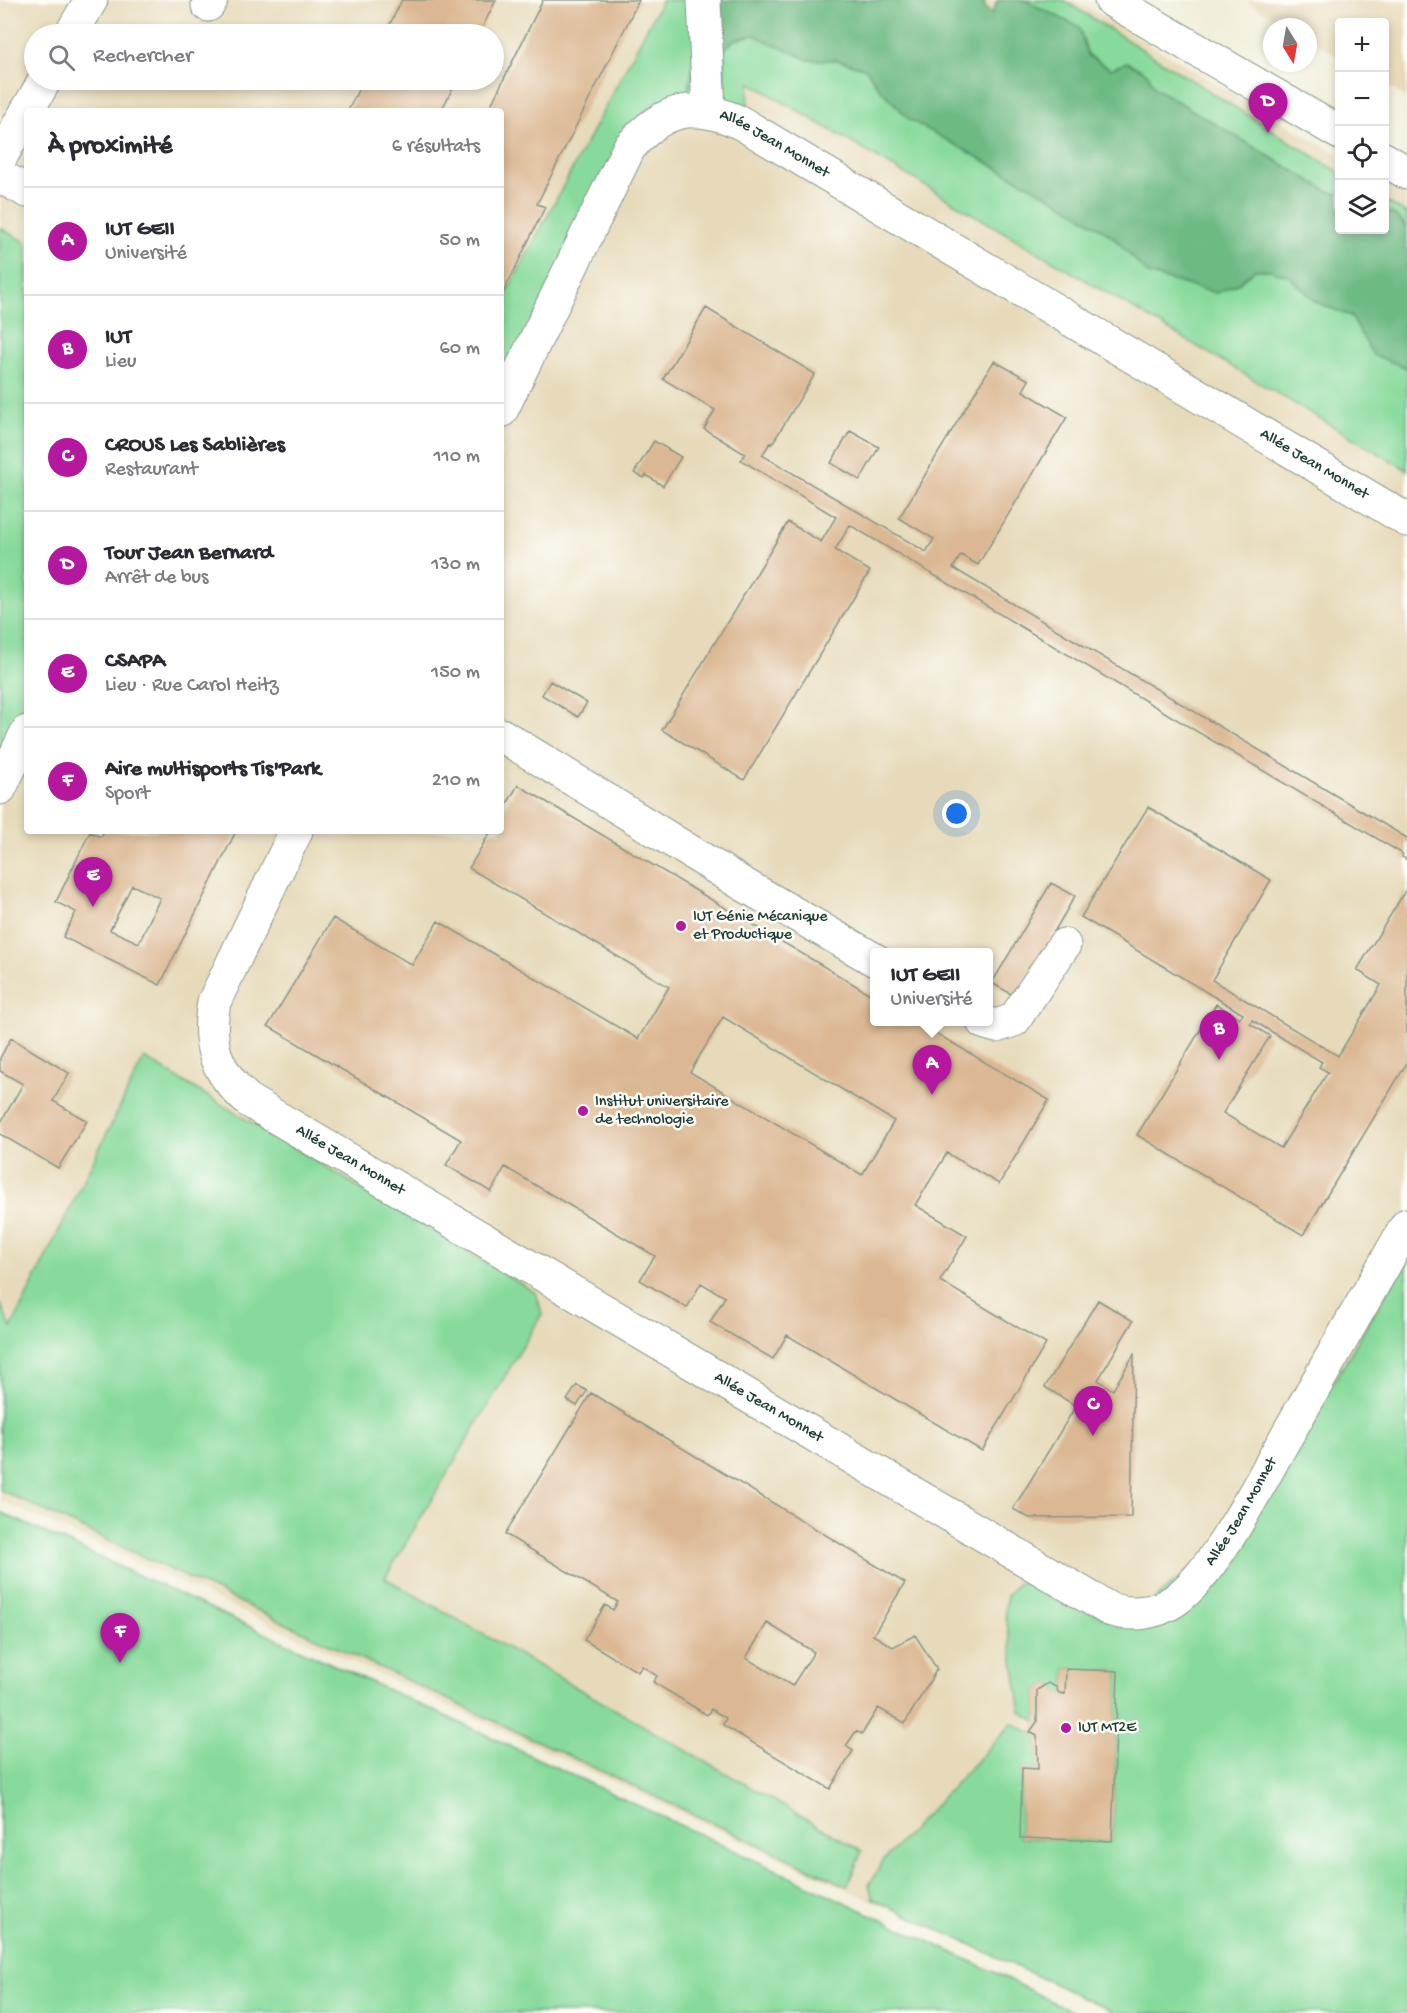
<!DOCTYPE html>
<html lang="fr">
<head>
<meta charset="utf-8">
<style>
  body { margin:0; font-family:"Gochi Hand",sans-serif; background:#f2f2f3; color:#2b2b33 }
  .controls { position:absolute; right:18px; top:18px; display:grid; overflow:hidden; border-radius:6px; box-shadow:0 3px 9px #0003 }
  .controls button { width:54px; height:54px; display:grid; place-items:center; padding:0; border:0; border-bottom:2px solid #e1e1e2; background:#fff; color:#2b2b33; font:30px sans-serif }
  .compass { position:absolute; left:1263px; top:18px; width:54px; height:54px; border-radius:50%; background:#fff; box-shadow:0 3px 9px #0003; rotate:169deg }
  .you { position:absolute; left:957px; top:814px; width:21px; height:21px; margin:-15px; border:4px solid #fff; border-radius:50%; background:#1a73e8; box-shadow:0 0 0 9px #1a73e833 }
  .badge { display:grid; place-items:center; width:39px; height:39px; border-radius:50%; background:#b5179e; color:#fff; font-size:20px; font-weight:700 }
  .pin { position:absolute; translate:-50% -50px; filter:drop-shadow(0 2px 3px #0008) }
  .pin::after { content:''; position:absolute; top:32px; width:21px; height:18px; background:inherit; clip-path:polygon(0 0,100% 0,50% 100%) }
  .popup { position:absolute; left:870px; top:948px; width:123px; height:78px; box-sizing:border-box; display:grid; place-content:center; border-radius:6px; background:#fff; filter:drop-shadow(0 2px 4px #0005); font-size:20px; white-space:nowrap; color:#7c7c81 }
  .popup b { font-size:22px; color:#2b2b33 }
  .popup::after { content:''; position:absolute; left:50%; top:100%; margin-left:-12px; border:12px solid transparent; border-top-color:#fff }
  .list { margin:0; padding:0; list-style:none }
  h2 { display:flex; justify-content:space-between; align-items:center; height:78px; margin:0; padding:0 24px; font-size:26px }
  h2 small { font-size:20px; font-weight:400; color:#7c7c81 }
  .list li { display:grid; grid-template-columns:39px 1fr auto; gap:18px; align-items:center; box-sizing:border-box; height:108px; padding:0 24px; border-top:2px solid #e1e1e2 }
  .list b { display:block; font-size:22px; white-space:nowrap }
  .list p { margin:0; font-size:20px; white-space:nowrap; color:#7c7c81 }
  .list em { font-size:20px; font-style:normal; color:#7c7c81 }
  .icon { flex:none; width:33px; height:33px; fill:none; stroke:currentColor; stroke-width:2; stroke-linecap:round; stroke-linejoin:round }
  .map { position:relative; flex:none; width:1407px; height:2013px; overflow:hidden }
  .search { position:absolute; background:#fff; box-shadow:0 3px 9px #0003; left:24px; top:24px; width:480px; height:66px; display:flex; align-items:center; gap:15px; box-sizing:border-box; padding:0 21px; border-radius:33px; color:#7c7c81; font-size:22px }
  .panel { position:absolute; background:#fff; box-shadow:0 3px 9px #0003; left:24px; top:108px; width:480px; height:726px; border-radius:6px }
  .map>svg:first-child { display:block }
  .built { fill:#e6daba; fill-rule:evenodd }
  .green { fill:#87da9b; stroke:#538c68; stroke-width:1.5 }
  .forest { fill:#6dba83; stroke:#467c5c; stroke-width:1.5 }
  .building { fill:#dbb893; fill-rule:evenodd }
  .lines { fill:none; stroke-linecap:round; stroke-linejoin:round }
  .minor-casing { stroke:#889687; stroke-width:35 }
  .major-casing { stroke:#889687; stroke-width:35 }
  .minor { stroke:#fff; stroke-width:33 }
  .major { stroke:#fff; stroke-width:33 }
  .poi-dot { fill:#b5179e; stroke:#fdfcf7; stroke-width:2 }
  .labels { text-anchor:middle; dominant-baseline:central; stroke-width:5; stroke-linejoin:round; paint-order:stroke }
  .street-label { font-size:16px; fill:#1f3d34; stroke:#fdfcf7 }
  .poi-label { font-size:16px; fill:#1f3d34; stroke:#fdfcf7; text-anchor:start }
</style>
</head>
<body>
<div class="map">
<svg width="1407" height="2013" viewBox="0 0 1407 2013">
  <rect width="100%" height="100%" fill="#fdfcf7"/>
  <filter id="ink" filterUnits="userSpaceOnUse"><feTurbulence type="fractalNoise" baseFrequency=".0167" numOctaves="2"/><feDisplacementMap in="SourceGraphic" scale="12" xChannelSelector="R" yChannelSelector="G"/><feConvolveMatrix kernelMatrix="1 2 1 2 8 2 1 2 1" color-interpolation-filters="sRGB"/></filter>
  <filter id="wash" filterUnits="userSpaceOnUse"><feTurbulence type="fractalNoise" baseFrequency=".008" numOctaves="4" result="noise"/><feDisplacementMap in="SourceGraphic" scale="24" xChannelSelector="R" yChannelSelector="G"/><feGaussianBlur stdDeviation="1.35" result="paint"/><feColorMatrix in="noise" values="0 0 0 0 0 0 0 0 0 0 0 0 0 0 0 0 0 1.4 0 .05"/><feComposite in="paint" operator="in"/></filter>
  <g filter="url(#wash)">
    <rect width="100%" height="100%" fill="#f2eeda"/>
    <path class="built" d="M0,0H1074L1339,155L1340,230H1384L1385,180L1407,193V2013H1116L0,1500V1379L11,1329L0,1303ZM34,34H494V80H34ZM27,111H501V831H27ZM875,952H989V1022H875Z
      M1245,0H1407V98L1385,84L1384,22H1340L1339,57L1308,38V27H1290Z"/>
    <path class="green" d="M662,0H709L687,93L724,87V50L733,40L754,35L808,60H838L866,69L878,87L970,153L1065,205L1113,237L1148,274L1216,293L1239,283L1254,270H1270L1289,276L1316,302L1351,316L1373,355L1407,368V470L749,82L748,113C709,98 684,86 646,110L501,379V306L505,296Z
      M1024,0H1063L1339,172V195L1324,189L1155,88L1147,73L1111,69L1088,55L1079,27Z
      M1384,200L1407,214V227L1395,215L1385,211Z
      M0,228L27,243V698L2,749L0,748Z
      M144,1058L536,1293L542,1314L385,1578L862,1851L847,1886L0,1490V1303L11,1328Z
      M1407,1259V2013H1116L873,1899L869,1885L883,1861L1012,1723L1037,1736L1038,1769L1022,1768L1020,1838L1112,1841L1118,1671L1066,1669L1065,1694L1059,1693L1056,1687L1048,1683L1037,1690V1722L1021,1712L1005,1610L1007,1595L1018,1583L1033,1581L1121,1627L1252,1518Z
      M0,1512L506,1744L992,1971L1075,2013H0Z"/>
    <path class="forest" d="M709,0H984L985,7L993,13L997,0H1024L1079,27L1088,56L1111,69L1127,62L1147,73L1155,88L1324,189L1339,195L1340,230H1384L1385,211L1395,215L1407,227V368L1373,355L1351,316L1316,302L1289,276L1270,270H1254L1239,283L1216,293L1148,274L1113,237L1065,205L910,120L878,87L866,69L838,60H808L754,35L734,40L724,50V87L687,94Z"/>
    <g id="blocks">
      <path class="building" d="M402,0H496L479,34H385Z
        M543,0H639L537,204L545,207L504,291L501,290V111H488Z
        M363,80H457L441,111H348Z
        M706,308L815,374L772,444L770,443L762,455L926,552L934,539L899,518L994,361L1029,380L1023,391L1067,417L978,565L961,555L953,568L1407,838V860L1402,857L1403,854L850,525L835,550L870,571L744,780L662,730L788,522L821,542L836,517L741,460L745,454L704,429L715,410L663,379Z
        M850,431L879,447L860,480L831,463Z
        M654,441L681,457L663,486L646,475L644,478L634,473Z
        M550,681L587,703L578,717L542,695Z
        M518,785L875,997V1022H917L1049,1100L999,1184L947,1153L915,1205L967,1236L940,1281L1046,1344L982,1451L787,1335L773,1359L710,1322L725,1297L701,1283L687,1308L640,1280L655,1256L505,1167L491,1192L446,1165L461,1140L268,1026L333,918L412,965L438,921L638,1039L669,987L469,868L491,831H501V814ZM723,1017L894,1121L862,1175L690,1072Z
        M1148,807L1271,880L1212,980L1338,1056L1381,985L1357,970L1407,888V1063L1303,1235L1137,1135L1216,1004L1240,1018L1243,1014L1081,917ZM1252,1020L1322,1062L1319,1067L1328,1072L1281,1148L1223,1113L1270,1036L1250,1024Z
        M104,831H236L160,985L63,937L76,912L56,902L90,832L101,837ZM132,885L160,898L139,943L110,930Z
        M1051,883L1075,896L1016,997L992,983Z
        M11,1038L69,1073L53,1101L87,1121L58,1168L0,1134V1124L23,1084L0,1071V1058Z
        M1098,1300L1133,1321L1098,1380L1113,1390L1134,1354L1131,1517L1029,1518L1013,1509L1076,1406L1045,1387Z
        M577,1385L587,1391L577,1406L567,1400Z
        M591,1393L905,1583L873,1635L893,1647L915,1635L937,1669L905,1723L878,1708L862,1734L856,1731L846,1746L853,1751L830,1789L723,1725L726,1718L711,1709L707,1715L653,1682L657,1676L642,1666L638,1672L584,1640L605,1605L613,1610L618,1602L505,1534ZM767,1623L814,1652L792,1686L746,1658Z
        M1066,1669L1118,1671L1112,1841L1020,1838L1022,1768L1038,1769L1037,1736L1030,1732L1037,1722V1690L1048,1683L1056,1687L1059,1693L1065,1694Z"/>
    </g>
  </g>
  <g filter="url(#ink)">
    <use href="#blocks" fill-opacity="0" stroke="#889687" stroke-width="1.5"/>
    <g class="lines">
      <defs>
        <g id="minor">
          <path d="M704,0L709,112"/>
          <path d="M208,5L211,0"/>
          <path d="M71,34L91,0"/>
          <path d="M27,111L45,80"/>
          <path d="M0,158L27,111"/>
          <path d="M0,176L27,191"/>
          <path id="s1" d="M501,411L629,148C663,108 693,101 741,123L1407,520"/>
          <path d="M501,735L741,883L875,960"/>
          <path d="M0,788L27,732"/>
          <path id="s2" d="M296,831L214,1002C206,1045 216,1072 249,1101L1109,1609C1130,1616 1155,1614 1174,1601C1212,1575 1255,1492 1278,1451C1321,1376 1364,1301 1407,1225"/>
          <path d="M983,1022L996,1026L1014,1020L1064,945"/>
        </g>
        <path id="major" d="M1111,0L1340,133
          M1384,159L1407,173"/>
      </defs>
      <use href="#minor" class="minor-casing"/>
      <use href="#major" class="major-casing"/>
      <use href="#minor" class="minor"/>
      <use href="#major" class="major"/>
    </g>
  </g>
  <g class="poi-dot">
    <circle cx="681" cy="926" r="6"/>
    <circle cx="583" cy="1111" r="6"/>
    <circle cx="1066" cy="1728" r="6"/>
  </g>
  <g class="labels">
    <g class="street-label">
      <text stroke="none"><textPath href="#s1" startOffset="458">Allée Jean Monnet</textPath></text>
      <text stroke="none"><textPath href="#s1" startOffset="1086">Allée Jean Monnet</textPath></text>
      <text stroke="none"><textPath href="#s2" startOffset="418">Allée Jean Monnet</textPath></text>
      <text stroke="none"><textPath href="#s2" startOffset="904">Allée Jean Monnet</textPath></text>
      <text stroke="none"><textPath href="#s2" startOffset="1480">Allée Jean Monnet</textPath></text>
    </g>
    <g class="poi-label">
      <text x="693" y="917">IUT Génie Mécanique<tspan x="693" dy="18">et Productique</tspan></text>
      <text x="595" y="1102">Institut universitaire<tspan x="595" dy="18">de technologie</tspan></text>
      <text x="1078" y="1728">IUT MT2E</text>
    </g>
  </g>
</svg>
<div class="controls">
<button>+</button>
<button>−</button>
<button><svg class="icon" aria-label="locate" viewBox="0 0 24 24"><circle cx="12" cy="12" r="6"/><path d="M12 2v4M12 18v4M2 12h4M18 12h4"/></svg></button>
<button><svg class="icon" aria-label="layers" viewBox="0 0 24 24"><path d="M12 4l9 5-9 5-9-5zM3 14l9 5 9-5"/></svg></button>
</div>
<svg class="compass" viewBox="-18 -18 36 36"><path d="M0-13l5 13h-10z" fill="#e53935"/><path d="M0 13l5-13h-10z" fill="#7c7c81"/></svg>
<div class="you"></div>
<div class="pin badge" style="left:932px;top:1095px">A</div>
<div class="popup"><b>IUT GEII</b>Université</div>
<div class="pin badge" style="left:1219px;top:1060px">B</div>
<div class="pin badge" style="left:1093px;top:1436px">C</div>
<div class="pin badge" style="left:1268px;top:133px">D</div>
<div class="pin badge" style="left:93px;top:907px">E</div>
<div class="pin badge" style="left:120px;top:1663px">F</div>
<div class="search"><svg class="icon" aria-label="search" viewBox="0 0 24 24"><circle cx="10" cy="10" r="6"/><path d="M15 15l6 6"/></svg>Rechercher</div>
<section class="panel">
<h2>À proximité<small>6 résultats</small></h2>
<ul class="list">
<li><span class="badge">A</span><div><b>IUT GEII</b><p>Université</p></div><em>50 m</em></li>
<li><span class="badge">B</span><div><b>IUT</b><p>Lieu</p></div><em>60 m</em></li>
<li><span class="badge">C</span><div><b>CROUS Les Sablières</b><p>Restaurant</p></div><em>110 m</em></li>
<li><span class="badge">D</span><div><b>Tour Jean Bernard</b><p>Arrêt de bus</p></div><em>130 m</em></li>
<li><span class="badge">E</span><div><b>CSAPA</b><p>Lieu · Rue Carol Heitz</p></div><em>150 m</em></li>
<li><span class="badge">F</span><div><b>Aire multisports Tis'Park</b><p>Sport</p></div><em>210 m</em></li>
</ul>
</section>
</div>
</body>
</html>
